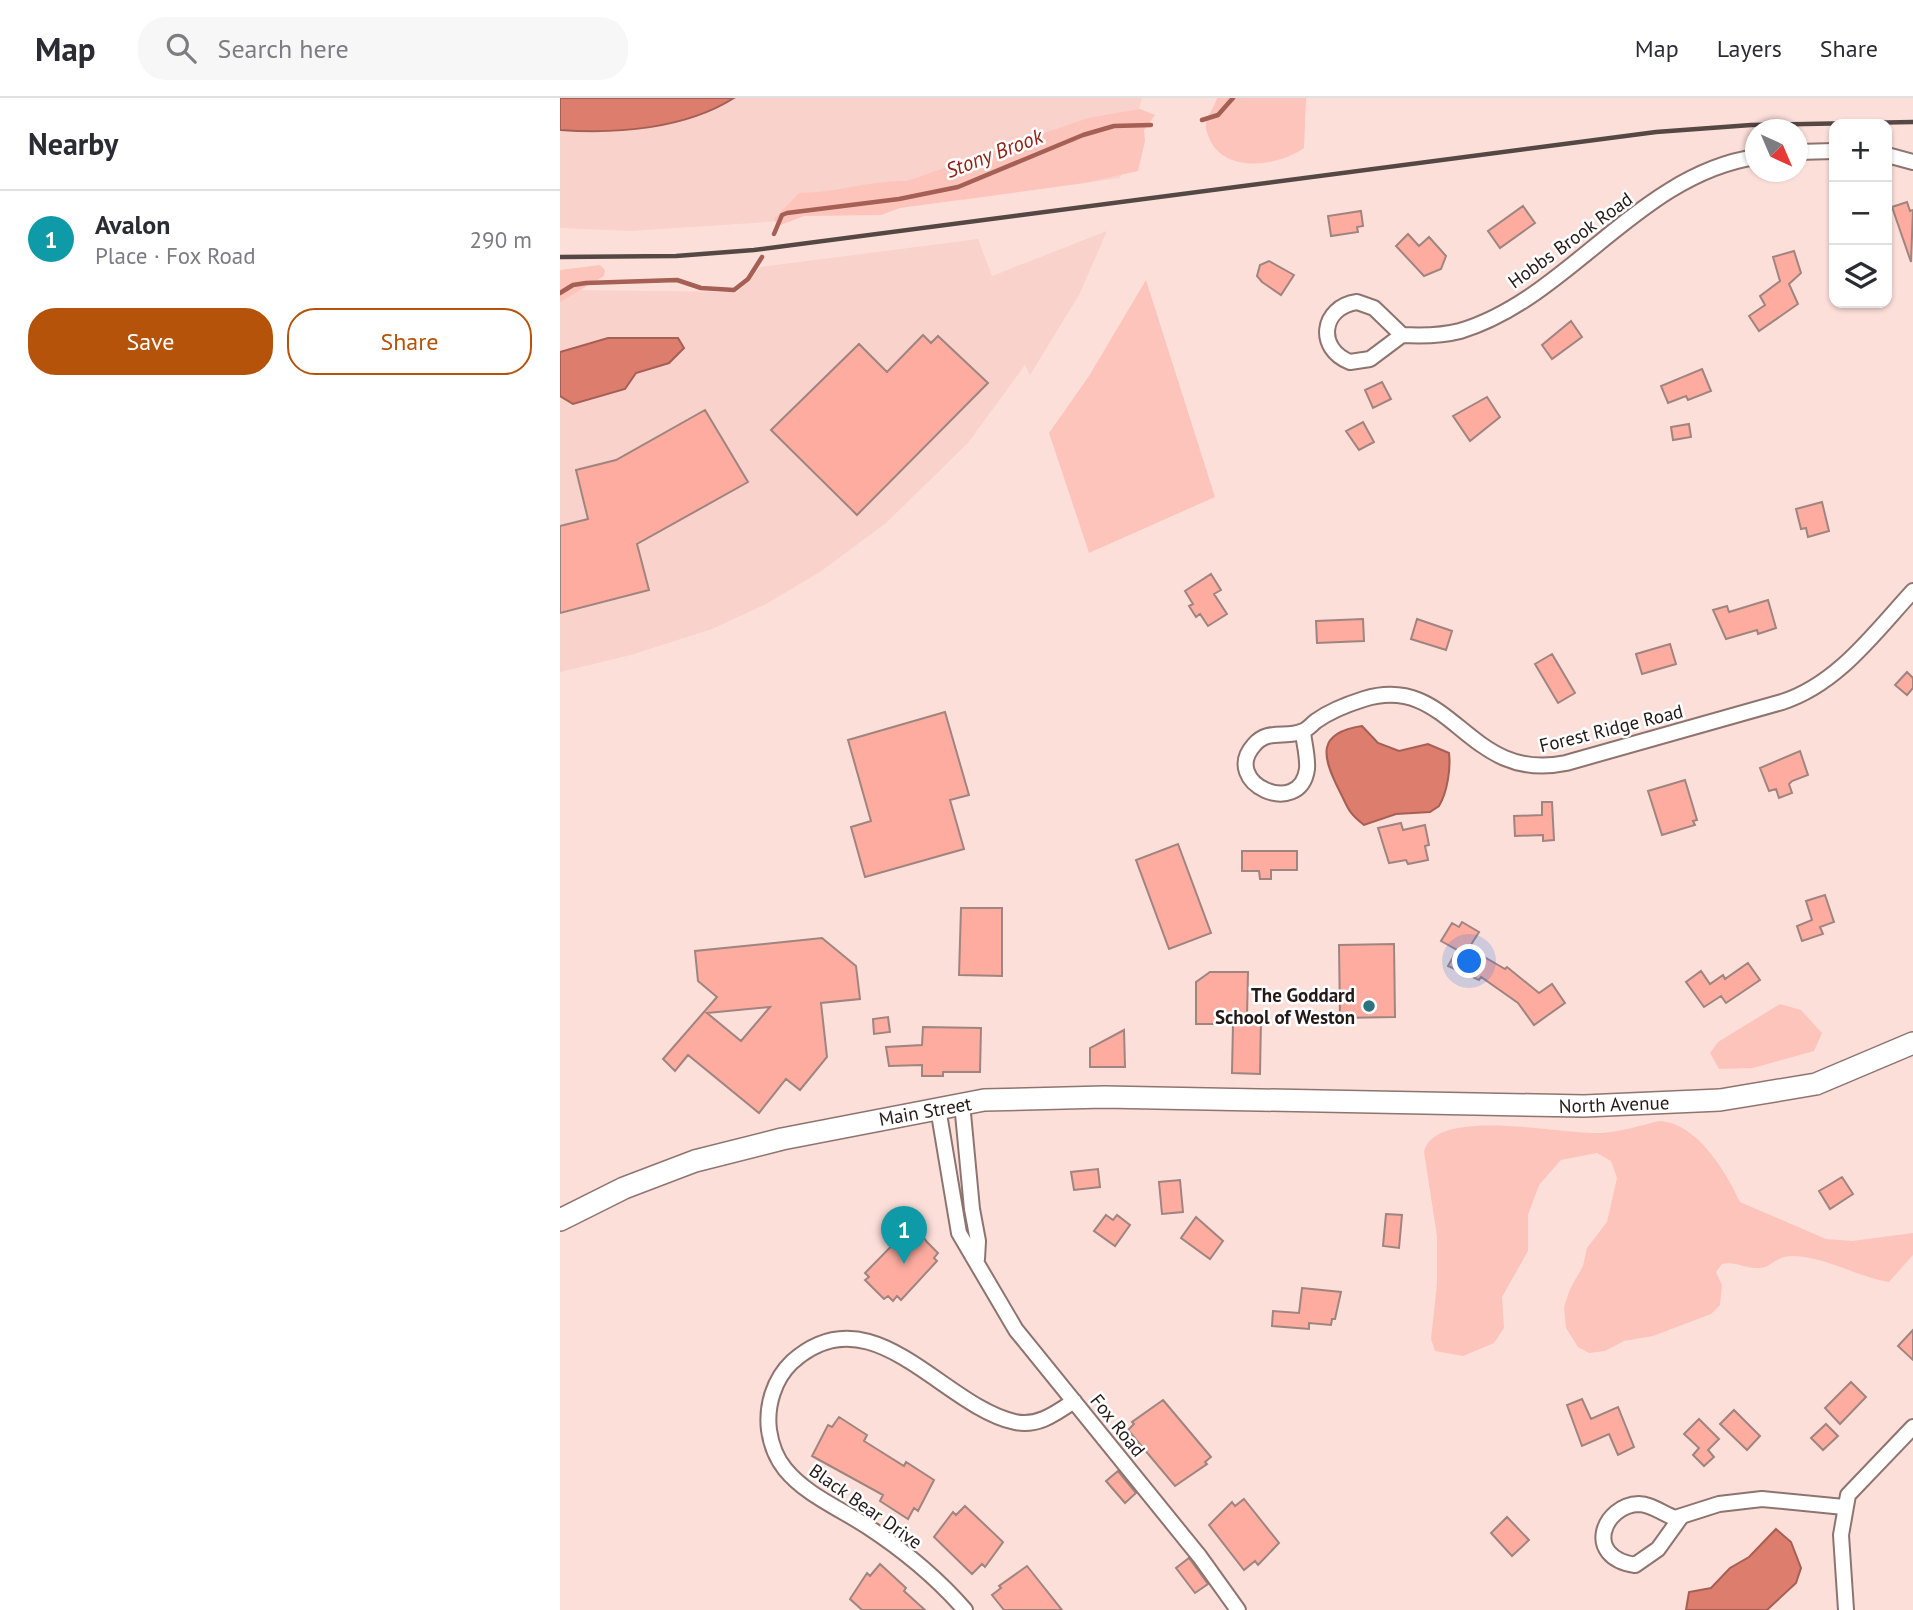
<!DOCTYPE html>
<html lang="en">
<head>
<meta charset="utf-8">
<style>
  body { margin:0; font-family:"PT Sans",sans-serif; background:#f7f7f7; color:#2b2b33 }
  .controls { position:absolute; right:21px; top:21px; display:grid; overflow:hidden; border-radius:14px; box-shadow:0 2px 5px #0004 }
  .controls button { width:63px; height:63px; display:grid; place-items:center; padding:0; border:0; border-bottom:2px solid #e1e1e2; background:#fff; color:#2b2b33; font:35px sans-serif }
  .compass { position:absolute; left:1185px; top:21px; width:63px; height:63px; border-radius:50%; background:#fff; box-shadow:0 2px 5px #0004; rotate:136deg }
  .you { position:absolute; left:910px; top:864px; width:24px; height:24px; margin:-18px; border:5px solid #fff; border-radius:50%; background:#1a73e8; box-shadow:0 0 0 10px #1a73e833 }
  .badge { display:grid; place-items:center; width:46px; height:46px; border-radius:50%; background:#b45309; color:#fff; font-size:23px; font-weight:700 }
  .pin { position:absolute; translate:-50% -58px; filter:drop-shadow(0 2px 4px #0008) }
  .pin::after { content:''; position:absolute; top:37px; width:24px; height:21px; background:inherit; clip-path:polygon(0 0,100% 0,50% 100%) }
  .list { margin:0; padding:0; list-style:none }
  h2 { display:flex; justify-content:space-between; align-items:center; height:91px; margin:0; padding:0 28px; font-size:30px }
  h2 small { font-size:23px; font-weight:400; color:#7c7c81 }
  .list li { display:grid; grid-template-columns:46px 1fr auto; gap:21px; align-items:center; box-sizing:border-box; height:98px; padding:0 28px; border-top:2px solid #e1e1e2 }
  .list b { display:block; font-size:26px; white-space:nowrap }
  .list p { margin:0; font-size:23px; white-space:nowrap; color:#7c7c81 }
  .list em { font-size:23px; font-style:normal; color:#7c7c81 }
  .actions { display:flex; gap:14px; padding:21px 28px }
  .actions a { flex:1; padding:16px 0; border:2px solid #b45309; border-radius:28px; text-align:center; font-size:24px; color:#b45309 }
  .actions .main { background:#b45309; color:#fff }
  .icon { flex:none; width:38px; height:38px; fill:none; stroke:currentColor; stroke-width:2; stroke-linecap:round; stroke-linejoin:round }
  .map { position:relative; flex:none; width:1353px; height:1512px; overflow:hidden }
  header { display:flex; align-items:center; gap:42px; box-sizing:border-box; height:98px; padding:0 35px; background:#fff; border-bottom:2px solid #e1e1e2 }
  header strong { font-size:33px }
  nav { display:flex; gap:38px; margin-inline-start:auto; font-size:24px }
  .search { width:490px; height:63px; background:#f7f7f7; display:flex; align-items:center; gap:18px; box-sizing:border-box; padding:0 24px; border-radius:28px; color:#7c7c81; font-size:26px }
  main { display:flex }
  aside { flex:1; background:#fff }
  .map>svg:first-child { display:block }
  .built { fill:#f8d2cb }
  .green { fill:#fcc4ba }
  .water { fill:#dc7d6e; stroke:#a55f54; stroke-width:2 }
  .lines { fill:none; stroke-linecap:round; stroke-linejoin:round }
  .stream { stroke:#a55f54; stroke-width:4.5 }
  .building { fill:#fdac9f; stroke:#9f847f; stroke-width:2; fill-rule:evenodd }
  .minor-casing { stroke:#8e746f; stroke-width:18 }
  .secondary-casing { stroke:#8e746f; stroke-width:24 }
  .minor { stroke:#fff; stroke-width:14 }
  .secondary { stroke:#fff; stroke-width:21 }
  .rail { stroke:#554744; stroke-width:4.5 }
  .poi-dot { fill:#2c737f; stroke:#fff; stroke-width:2.5 }
  .labels { text-anchor:middle; dominant-baseline:central; stroke-width:5; stroke-linejoin:round; paint-order:stroke }
  .street-label { font-size:19px; fill:#241a18; stroke:#fff }
  .poi-label { font-size:19px; font-weight:bold; fill:#241a18; stroke:#fff; text-anchor:end }
  .water-label { font-size:21px; font-style:italic; fill:#932116; stroke:#fff }
</style>
</head>
<body>
<header>
<strong>Map</strong>
<div class="search"><svg class="icon" aria-label="search" viewBox="0 0 24 24"><circle cx="10" cy="10" r="6"/><path d="M15 15l6 6"/></svg>Search here</div>
<nav><a>Map</a><a>Layers</a><a>Share</a></nav>
</header>
<main>
<aside>
<h2>Nearby<small></small></h2>
<ul class="list">
<li><span class="badge" style="background:#0f9aa8">1</span><div><b>Avalon</b><p>Place · Fox Road</p></div><em>290 m</em></li>
</ul>
<div class="actions"><a class="main">Save</a><a>Share</a></div>
</aside>
<div class="map">
<svg width="1353" height="1512" viewBox="0 0 1353 1512">
  <rect width="100%" height="100%" fill="#fddfda"/>
  <path class="built" d="M0,0H582L560,80L402,102L398,90L259,110L221,123L71,133L0,130Z
    M547,133L519,197L470,277L465,267L408,345L326,425L260,474L206,506L152,531L71,557L0,574V199L13,192L178,194L201,169L418,141L432,178Z"/>
  <path class="green" d="M657,0H746L744,50C719,68 666,76 650,42C648,37 645,31 646,26C647,17 655,9 657,0Z
    M580,11L595,17L584,32L585,43L578,73L524,85L340,110L321,117L244,118L218,128L214,121L239,95C276,95 311,82 347,83L528,20Z
    M40,167L45,172L44,178L0,204V172Z
    M586,182L655,399L529,455L489,335L529,278Z
    M1220,906L1241,912L1262,935L1254,953L1193,970L1159,971L1150,955L1158,944Z
    M1100,1023C1137,1025 1166,1074 1180,1104L1266,1141L1292,1143L1353,1135V1157L1329,1184C1297,1179 1267,1159 1233,1158C1214,1158 1212,1170 1199,1170C1185,1171 1176,1163 1162,1166L1156,1174L1162,1187L1160,1207L1151,1216L1093,1238L1064,1243L1045,1253L1029,1255L1018,1249L1006,1230L1004,1209L1010,1191L1023,1168L1027,1150L1047,1124L1057,1080L1051,1063L1037,1055L1001,1062L979,1087L968,1117V1153L942,1199L944,1230L934,1245L903,1258L875,1253L871,1241L877,1186V1138L864,1054C874,1007 1004,1037 1041,1035C1061,1034 1081,1027 1100,1023Z"/>
  <path class="water" d="M0,0H174C125,31 57,36 0,32Z
    M48,240H118L124,250L109,265L76,275L65,291L13,306L0,298V254Z
    M802,628L818,645L839,653L868,646L889,655C891,671 887,695 879,708L870,714L836,716L804,727C787,714 788,709 779,692C762,658 756,635 802,628Z
    M1216,1431L1231,1444L1241,1470L1236,1485L1207,1512H1126L1129,1494L1151,1490L1170,1470L1189,1459Z"/>
  <g class="lines">
    <path class="stream" d="M642,22L658,17L673,0
      M214,136L222,117L227,115L339,101L398,89L523,37L554,28L591,27
      M0,195L13,187L26,185L117,182L141,190L174,192L188,181L202,159"/>
  </g>
  <path class="building" d="M1347,104L1350,113L1353,112L1351,164L1332,109Z
    M963,108L975,125L940,150L928,133Z
    M801,113L803,128L797,129L798,134L771,138L768,118Z
    M848,136L859,148L869,139L886,158L881,171L864,178L836,148Z
    M1234,153L1241,175L1229,186L1238,206L1199,233L1189,218L1205,207L1200,198L1220,183L1213,159Z
    M709,163L734,177L721,197L702,184L697,178L700,167Z
    M1011,223L1022,239L992,261L982,247Z
    M363,237L371,245L378,238L428,285L297,417L211,332L299,246L327,274Z
    M1142,271L1151,293L1128,302L1126,298L1108,305L1101,288Z
    M822,284L831,301L813,310L805,292Z
    M927,299L940,319L910,343L893,318Z
    M145,312L188,384L77,446L89,492L0,515V428L28,421L16,372L56,362Z
    M803,324L814,344L799,352L786,333Z
    M1129,326L1131,339L1113,342L1111,329Z
    M1262,404L1269,433L1248,439L1246,430L1241,431L1236,411Z
    M651,476L661,492L654,496L667,516L648,528L640,516L636,519L629,508L633,506L625,493Z
    M1208,502L1216,530L1198,536L1197,532L1166,541L1153,512L1167,508L1169,514Z
    M803,521L804,543L757,545L756,523Z
    M857,521L892,533L886,552L851,541Z
    M1110,546L1116,566L1082,576L1076,556Z
    M992,556L1015,595L998,605L975,566Z
    M1347,574L1353,580V590L1347,597L1335,587Z
    M385,614L409,697L390,702L404,751L305,779L291,729L311,723L288,642Z
    M1240,653L1248,677L1232,683L1229,686L1232,695L1219,700L1216,691L1209,693L1200,670Z
    M1125,682L1137,722L1133,723L1135,727L1102,737L1088,693Z
    M982,704H992L994,742L983,743V737L955,738L954,718L982,717Z
    M841,725L843,732L865,727L869,747L865,748L868,762L848,766L846,762L829,765L818,730Z
    M618,746L651,835L609,851L576,762Z
    M682,753H737V772H711V781H700L699,773H682Z
    M1265,797L1274,824L1260,829L1263,836L1242,843L1237,828L1252,822L1246,803Z
    M401,810H442V878L399,877Z
    M902,824L919,834L909,850L945,871L947,869L979,895L992,886L1005,905L974,927L958,905L921,879L919,882L888,868L897,852L881,843L892,825L899,829Z
    M262,840L296,868L300,901L261,905L267,959L240,992L226,981L199,1015L128,957L115,973L103,961L157,899L138,883L135,853ZM210,909L181,943L147,915Z
    M834,846L835,919L780,920L779,847Z
    M1188,865L1200,882L1166,905L1161,898L1144,909L1126,884L1141,873L1150,886L1163,877L1165,881Z
    M650,874H688L687,920L701,921L700,976L672,975L673,926H636V884Z
    M328,919L330,934L314,936L313,921Z
    M363,929L421,930L420,974H383V978H362V967L329,968L326,949L362,947Z
    M564,932L565,969H530V950Z
    M538,1071L540,1089L514,1092L511,1074Z
    M1282,1079L1293,1096L1270,1111L1259,1093Z
    M620,1082L623,1114L602,1116L599,1084Z
    M826,1116L842,1117L839,1150L823,1148Z
    M546,1117L553,1122L557,1117L570,1127L555,1148L534,1133Z
    M636,1119L663,1143L650,1161L621,1140Z
    M347,1132L360,1143L364,1140L367,1144L378,1155L374,1160L377,1163L341,1202L337,1198L333,1203L328,1198L324,1201L305,1182L309,1179L305,1175Z
    M742,1190L781,1194L775,1221H772L771,1227L749,1225V1231L712,1228L713,1213L739,1215Z
    M1353,1232V1262L1338,1248Z
    M1291,1284L1306,1299L1280,1326L1265,1310Z
    M1022,1301L1031,1321L1058,1309L1074,1349L1058,1357L1049,1336L1022,1348L1007,1307Z
    M603,1302L651,1359L645,1364L647,1366L615,1388L568,1332L574,1326L572,1324Z
    M1174,1312L1200,1338L1187,1352L1160,1326Z
    M279,1319L307,1337L304,1343L344,1368L346,1364L374,1382L358,1413L354,1410L348,1421L320,1403L323,1397L252,1358L268,1327L272,1329Z
    M1139,1321L1159,1341L1148,1352L1154,1359L1144,1368L1133,1357L1139,1350L1124,1336Z
    M1266,1326L1278,1338L1263,1352L1251,1340Z
    M558,1373L576,1395L565,1405L546,1383Z
    M684,1401L719,1445L698,1467L695,1463L684,1472L649,1427L672,1404L675,1408Z
    M405,1408L443,1444L425,1469L422,1466L412,1476L374,1439L393,1414L396,1417Z
    M947,1419L969,1442L952,1458L931,1435Z
    M629,1460L648,1486L635,1495L616,1470Z
    M320,1466L346,1490L344,1493L365,1512H302L290,1501L307,1475L310,1478Z
    M467,1468L502,1512H444L432,1497L441,1490L439,1488Z"/>
  <g class="lines">
    <defs>
      <path id="minor" d="M1238,54L1274,53
        M1327,57L1353,64
        M797,204L814,210L842,237L810,261L790,264C756,251 761,209 797,204Z
        M842,237C861,238 881,238 900,233C1008,201 1079,76 1196,59
        M743,634C744,645 748,659 747,671C740,721 660,685 694,647C708,630 727,641 743,633C748,631 752,626 756,623C770,613 788,606 804,601C893,574 906,686 1006,665L1222,604C1278,586 1315,534 1353,493
        M402,1005L412,1111L418,1143L417,1161
        M378,1010L399,1135L456,1232L640,1459L678,1512
        M1121,1419L1098,1451L1075,1467C1023,1459 1043,1407 1079,1406C1091,1406 1103,1416 1115,1420L1159,1406L1202,1401L1284,1409
        M405,1512C378,1481 343,1452 308,1429C281,1411 246,1397 225,1371C216,1360 211,1346 209,1332C206,1308 214,1281 232,1264C312,1192 382,1308 455,1324C478,1329 496,1315 514,1303
        M1286,1512L1281,1437L1288,1397L1353,1329"/>
      <path id="secondary" d="M0,1122L64,1090L135,1063L222,1041L424,1002L544,999L1024,1008L1160,1002L1256,986L1353,945"/>
    </defs>
    <use href="#minor" class="minor-casing"/>
    <use href="#secondary" class="secondary-casing"/>
    <use href="#minor" class="minor"/>
    <use href="#secondary" class="secondary"/>
    <path class="rail" d="M0,159L116,158L194,152L1096,34L1191,27L1353,24"/>
  </g>
  <circle class="poi-dot" cx="809" cy="908" r="7"/>
  <g class="labels">
    <g class="street-label">
      <text transform="translate(1010 142) rotate(-36)">Hobbs Brook Road</text>
      <text transform="translate(1051 630) rotate(-14)">Forest Ridge Road</text>
      <text transform="translate(1054 1006) rotate(-2)">North Avenue</text>
      <text transform="translate(365 1013) rotate(-10)">Main Street</text>
      <text transform="translate(558 1327) rotate(51)">Fox Road</text>
      <text transform="translate(306 1408) rotate(35)">Black Bear Drive</text>
    </g>
    <g class="poi-label">
      <text x="795" y="897">The Goddard<tspan x="795" dy="22">School of Weston</tspan></text>
    </g>
    <g class="water-label">
      <text transform="translate(434 55) rotate(-21)">Stony Brook</text>
    </g>
  </g>
</svg>
<div class="controls">
<button>+</button>
<button>−</button>
<button><svg class="icon" aria-label="layers" viewBox="0 0 24 24"><path d="M12 4l9 5-9 5-9-5zM3 14l9 5 9-5"/></svg></button>
</div>
<svg class="compass" viewBox="-18 -18 36 36"><path d="M0-13l5 13h-10z" fill="#e53935"/><path d="M0 13l5-13h-10z" fill="#7c7c81"/></svg>
<div class="you"></div>
<div class="pin badge" style="left:344px;top:1166px;background:#0f9aa8">1</div>
</div>
</main>
</body>
</html>
